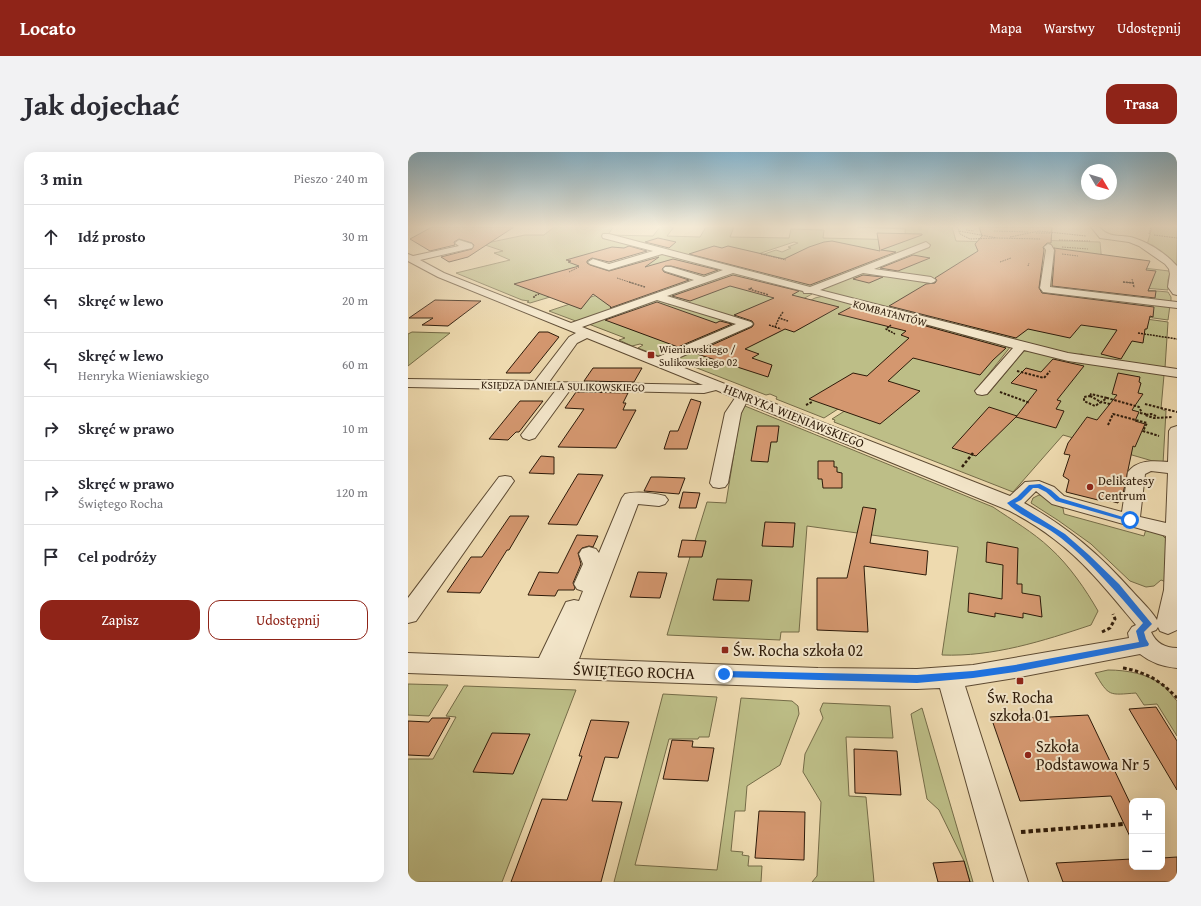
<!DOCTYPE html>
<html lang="pl">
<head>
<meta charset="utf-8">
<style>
  body { margin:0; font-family:"Gentium Book Plus",serif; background:#f2f2f3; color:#2b2b33 }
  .controls { position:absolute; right:12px; bottom:12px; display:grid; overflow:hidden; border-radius:8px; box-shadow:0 4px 16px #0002 }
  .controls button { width:36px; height:36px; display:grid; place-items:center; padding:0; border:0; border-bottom:1px solid #e1e1e2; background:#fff; color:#2b2b33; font:20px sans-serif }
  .compass { position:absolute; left:673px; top:12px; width:36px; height:36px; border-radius:50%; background:#fff; box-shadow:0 4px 16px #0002; rotate:128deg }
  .stop { position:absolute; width:12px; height:12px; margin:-9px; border:3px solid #1a73e8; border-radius:50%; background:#fff }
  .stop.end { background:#1a73e8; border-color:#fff; box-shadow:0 1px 4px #0008 }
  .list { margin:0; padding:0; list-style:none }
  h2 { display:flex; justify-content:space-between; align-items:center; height:52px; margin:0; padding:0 16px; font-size:17px }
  h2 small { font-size:13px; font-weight:400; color:#7c7c81 }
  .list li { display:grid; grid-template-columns:26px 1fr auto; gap:12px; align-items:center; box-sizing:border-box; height:64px; padding:0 16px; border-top:1px solid #e1e1e2 }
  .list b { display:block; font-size:15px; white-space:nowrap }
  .list p { margin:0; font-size:13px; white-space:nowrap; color:#7c7c81 }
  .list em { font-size:13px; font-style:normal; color:#7c7c81 }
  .actions { display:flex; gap:8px; padding:12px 16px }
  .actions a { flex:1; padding:9px 0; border:1px solid #8f2418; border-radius:12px; text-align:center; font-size:14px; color:#8f2418 }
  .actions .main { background:#8f2418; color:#fff }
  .icon { flex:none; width:22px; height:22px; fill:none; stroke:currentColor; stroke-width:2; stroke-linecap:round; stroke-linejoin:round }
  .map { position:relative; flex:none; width:769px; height:730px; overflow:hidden; border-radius:12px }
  header { display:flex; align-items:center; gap:24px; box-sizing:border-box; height:56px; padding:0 20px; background:#8f2418; color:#fff }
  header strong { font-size:19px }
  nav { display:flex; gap:22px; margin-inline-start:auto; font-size:14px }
  .intro { display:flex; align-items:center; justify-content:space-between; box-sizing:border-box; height:96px; padding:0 24px }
  h1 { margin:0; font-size:28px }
  .button { padding:10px 18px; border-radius:12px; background:#8f2418; color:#fff; font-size:14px; font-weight:700 }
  main { display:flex; gap:24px; padding:0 24px }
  aside { flex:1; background:#fff; border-radius:12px; box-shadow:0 4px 16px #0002 }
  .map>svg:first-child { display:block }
  .green { fill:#bdbe87; stroke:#756c48 }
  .building { fill:#d4976f; stroke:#2d1a09 }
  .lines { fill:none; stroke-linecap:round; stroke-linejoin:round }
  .minor-casing { stroke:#5d4a32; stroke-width:2 }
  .path-far5 { stroke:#2d1a09; stroke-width:1; stroke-dasharray:1.5 1; stroke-linecap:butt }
  .path-far4 { stroke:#2d1a09; stroke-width:1.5; stroke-dasharray:2 1; stroke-linecap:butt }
  .path-far3 { stroke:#2d1a09; stroke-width:2; stroke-dasharray:2.5 1.5; stroke-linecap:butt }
  .path-far2 { stroke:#2d1a09; stroke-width:2.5; stroke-dasharray:3 2; stroke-linecap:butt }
  .path-far1 { stroke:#2d1a09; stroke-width:3; stroke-dasharray:3.5 2.5; stroke-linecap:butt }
  .path { stroke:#2d1a09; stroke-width:4; stroke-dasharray:4.5 3; stroke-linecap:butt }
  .minor { fill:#f4e7cb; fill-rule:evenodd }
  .route { fill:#1a73e8 }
  .poi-dot { fill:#8f2418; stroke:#f4e7cb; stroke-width:1.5 }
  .labels { text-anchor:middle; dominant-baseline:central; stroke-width:4; stroke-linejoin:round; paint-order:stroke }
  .far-street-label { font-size:11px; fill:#2d1a09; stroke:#f4e7cb }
  .far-poi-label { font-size:11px; fill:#2d1a09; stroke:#f4e7cb; text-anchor:start }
  .street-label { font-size:13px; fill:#2d1a09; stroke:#f4e7cb }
  .poi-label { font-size:13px; fill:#2d1a09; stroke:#f4e7cb; text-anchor:start }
  .near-poi-label { font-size:16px; fill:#2d1a09; stroke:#f4e7cb; text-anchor:start }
  .near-street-label { font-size:16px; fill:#2d1a09; stroke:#f4e7cb }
</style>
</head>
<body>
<header>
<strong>Locato</strong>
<nav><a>Mapa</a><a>Warstwy</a><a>Udostępnij</a></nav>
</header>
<div class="intro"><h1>Jak dojechać</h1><a class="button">Trasa</a></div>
<main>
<aside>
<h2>3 min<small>Pieszo · 240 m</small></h2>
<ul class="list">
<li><svg class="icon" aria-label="ahead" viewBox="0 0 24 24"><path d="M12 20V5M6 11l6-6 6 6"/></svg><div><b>Idź prosto</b></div><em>30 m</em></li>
<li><svg class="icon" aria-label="left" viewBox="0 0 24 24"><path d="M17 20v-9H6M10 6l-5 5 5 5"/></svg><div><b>Skręć w lewo</b></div><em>20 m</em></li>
<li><svg class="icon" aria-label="left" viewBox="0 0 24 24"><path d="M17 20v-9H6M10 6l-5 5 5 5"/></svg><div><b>Skręć w lewo</b><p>Henryka Wieniawskiego</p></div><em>60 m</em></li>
<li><svg class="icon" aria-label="right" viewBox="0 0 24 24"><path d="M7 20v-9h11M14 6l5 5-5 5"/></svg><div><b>Skręć w prawo</b></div><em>10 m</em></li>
<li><svg class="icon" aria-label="right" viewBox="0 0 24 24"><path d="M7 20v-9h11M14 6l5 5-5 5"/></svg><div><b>Skręć w prawo</b><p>Świętego Rocha</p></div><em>120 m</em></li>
<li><svg class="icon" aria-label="arrive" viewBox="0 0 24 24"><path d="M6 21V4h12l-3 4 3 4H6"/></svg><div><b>Cel podróży</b></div></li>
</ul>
<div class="actions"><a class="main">Zapisz</a><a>Udostępnij</a></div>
</aside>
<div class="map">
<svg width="769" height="730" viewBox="0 0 769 730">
  <rect width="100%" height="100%" fill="#eedaaf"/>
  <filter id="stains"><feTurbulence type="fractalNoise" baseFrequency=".005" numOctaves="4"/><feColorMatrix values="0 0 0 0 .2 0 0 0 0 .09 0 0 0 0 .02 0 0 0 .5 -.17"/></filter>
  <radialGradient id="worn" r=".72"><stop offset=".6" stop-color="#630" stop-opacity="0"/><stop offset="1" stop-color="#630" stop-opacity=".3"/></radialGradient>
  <path class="green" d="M146,75H205L200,83L245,84L252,75H266L259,84L292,85L298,75H326L322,85L381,86L383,77L416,78L415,86L498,88L497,79L498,77L449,75H544L548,89L590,90L592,87L692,90L694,111L761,119L762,121L760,128V138L712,134H693L760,140L763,145V151L639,135L642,119L644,117L642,116L643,111L653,112V104L644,103L645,99H647V96L635,94L633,111H636V114L632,116L636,119L635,121L630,122V124L635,126L633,139L762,153L760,168L636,151V153L760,170L757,216L682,206L674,202L665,203L523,167L524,165L517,164L515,166L407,139L522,93L517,92L402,136L321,114L368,98L374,100L383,96L380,95L390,91L386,90L314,114L234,94L179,110L199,116L253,101L308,115L306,116L317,120L258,140L209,125L122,151L119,150L121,149L114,148L48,121L102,108L86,101L95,99L74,92L117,83H136Z
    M744,75H769V114L739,93Z
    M323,120L404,142L375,158L380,160L407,146L415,144L480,162V163L487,165L489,164L517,171L516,173L554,181L556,184L565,186L567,185L603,194L568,238L580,242L616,199H619L756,223L753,257L758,259L755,312L655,283L605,340L426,270L427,268L424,267L460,244L458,239L416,266L368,247L369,245L362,242L358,243L266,207L346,173L271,149V148L259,145V143Z
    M226,133L250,141L173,171L141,159L192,142Z
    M249,147L260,150V152L270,153L326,171L327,173L253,205L230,196L235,193L232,192L224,194L211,188L217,186L178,171Z
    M4,180L42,181L0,214V182Z
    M337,254L585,355C604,368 625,380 642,396C661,413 678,438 690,459L683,473C635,489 585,505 534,503L550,395L399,374L391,480H373L372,488L259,483L282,405L299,350L318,351L333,258Z
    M631,343C640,344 646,353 655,356L656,362L736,384L738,377L753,382L760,389L758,430L753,428L746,434L738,435L722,429L683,392L651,369L623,351L625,346Z
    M700,518C719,518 742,522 757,535C761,539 765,545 769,549V584L749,552L736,553L728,541C701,543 701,545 687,521Z
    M0,532L40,533L21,564L0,563Z
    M56,534L168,538L94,730H0V607H25L48,565L38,564Z
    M255,542L309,545L301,585H291L290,587H261L227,713L309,718L333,546L384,549L390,554L391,562L372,613L339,634L337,659H327L323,699L335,700L334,703L341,704L340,714H354L353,730H206Z
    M415,551L482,554L485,586L438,585L441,644L458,645L466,730H404L409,724L413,650L395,620L397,602L415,566L412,558Z
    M514,556L565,730H562L556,709L531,658L519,647L503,562Z"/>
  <path class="building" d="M24,75H106L60,105L41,110L33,105L64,97L66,93L64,91L51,87L46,90L47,93L22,99L2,87Z
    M571,75H644L643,91H639L635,95L636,98L631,136L634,141L746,155L745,165L742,164L739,177H737L735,191L724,189L713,207L693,202L709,178L673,173L662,186L620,177L608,186L481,154L518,132L527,131L529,128L527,126L570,99L567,92L574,84Z
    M469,81L514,82V83L473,98L488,100L402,133L281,102L306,94L314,96L320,94L376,107L401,95L416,90L424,89L472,99Z
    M250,86L268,90L261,96L237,90Z
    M221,94L239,99L201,110L184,106L179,109V111L182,113L201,119L251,105L237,115L265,107L310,118L296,123L263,114H257L254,117L256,120L281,128L202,156L203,155L185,142L173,157L106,132L171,114L160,110L163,109L158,108L204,95L216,96Z
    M646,96L742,109L738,118L748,119L740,139H748L747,146L644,134L647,98Z
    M505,103L522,106L490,119L472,116Z
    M325,123L391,139L384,143L431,155L386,180L377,177L337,197L351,202L344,206L364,213L360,225L286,201L344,175L346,172L344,169L326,163L366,146L322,134L282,149L264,144Z
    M455,123L475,125L461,131L445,127Z
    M27,148L73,149L40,174L14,173L25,166H1Z
    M249,150L308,171L312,169L324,172L270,195L197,168Z
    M445,154L598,196L585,208L572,223L505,206L480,229L512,239L472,272L401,247L445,221L459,224L501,186L493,183L498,179L430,162Z
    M131,180H140L151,185L122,221H98Z
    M645,207L676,214L649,248L653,249L648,257L656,259L648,276L608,265L629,238L603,231L618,216L633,220Z
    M185,216H234L226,230L176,229Z
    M710,221L732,225L731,230L733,231L730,241L735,242L724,258L731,260L727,269L737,272L727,295L725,294L715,342L712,341L710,351L695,347L694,349L658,340L661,328L655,324L662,303L656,302L660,291L679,265L689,268L709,243L704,242Z
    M168,240L220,241L215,251H218L215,258H228L208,296L150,295L176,257L157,256Z
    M283,247L293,250L279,297H256L262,279H270Z
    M112,249H135L111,280H108L100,288L81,287Z
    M581,255L609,264L568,304L544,296Z
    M349,274H371L369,290H363L360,310L343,309Z
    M133,304L146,305V322L121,321Z
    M410,309H426V315H429V320L434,321V336H415L414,327H410Z
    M170,322L195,323L169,373L140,372Z
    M243,325H252L277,326L271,342L236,339Z
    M275,340L292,341L288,356H271Z
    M455,355L468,357L462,391L520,399L518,423L456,414L460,480L409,478V426H439Z
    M102,364H121L101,398H99L72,441L39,440L63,405H74Z
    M357,370L387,371L385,395L354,394Z
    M169,383L190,384L185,395L181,394L174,396L170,401L173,412L165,431L167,436L166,438H150L147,444L120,443L131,420L150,421Z
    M274,388L298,389L294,405H270Z
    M579,390L610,396L609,432H614V441L632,444L634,465L615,461V466L587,461V465L560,460L561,441L594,447L595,413L578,410Z
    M230,420L259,421L252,446L222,445Z
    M309,427L344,428L341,449L305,448Z
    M748,555L769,589V638L721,557Z
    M680,563L724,655V689L703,644L612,649L584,568Z
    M24,566H42L21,604L0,603V569L21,570Z
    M183,568L221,570L210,606L197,605L184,649L214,650L193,730H103L134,647L159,648L174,604H171Z
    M84,581L122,582L105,622L65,620Z
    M264,588L285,589L284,595L306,596L300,629L255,627Z
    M446,597L489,599L493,643L447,641Z
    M351,659L397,660L396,708L347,706Z
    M769,705V730H655L648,711L724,707V715H754V706Z
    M556,709L562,730H530L525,711Z"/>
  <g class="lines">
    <defs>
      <path id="minor" d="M683,75H691C702,87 712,82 726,86C742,91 758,102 769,114V143L765,142L760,135L762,122L761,117L757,112L731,94L721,90L692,86Z
        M195,82H201L402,135L518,90L522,93L521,95L466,117L523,125L528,128L526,130L523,131L455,121L412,138L660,201L769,217V225L660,209L616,198L579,242L574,243L569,242L567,239L605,196L403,141H396L395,139L325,121L259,144L343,170L345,172L343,174L261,210L602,344L617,330L631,329L646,335L656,344L714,360L720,320C730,307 746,309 760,310L761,279L763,276L769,274V478L760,482L752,479L750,475L748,478L743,480C748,491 757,496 769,496V516C756,515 742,510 732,502L607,526L557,534L620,730H586L532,536L509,537L410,536L0,521V501L131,506L158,450L166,448L171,449L175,439L169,437L166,432L175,412L171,402L174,397L181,395L188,397L191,401L214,346L217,342C229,339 245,341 257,344L260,348L257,352L251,354L230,352L171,507L410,516L509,517L565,513L721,486L720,481L724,475L728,473C703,443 678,411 646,387C632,376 617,367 602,359L338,251L333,261L320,331L317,335L311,336L305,335L302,331L317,261L327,246L308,238L296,241L162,238L127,286L121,288L115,286L113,283L148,238L0,235V227L127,229L161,185L168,181L30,125L0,109V102L5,104L51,94L47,91L51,88L64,92L65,94L64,96L12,108L36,121L163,171L286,128L257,119L255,117L257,115H263L296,125L315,118L254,102L204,117L201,118L182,112L180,110L185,107L201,112L245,99L195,86L194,84ZM249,148L328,172L250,205L174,175ZM179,186L295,233L141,230L169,191ZM743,319L760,321L758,371L732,365L737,322ZM628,339L644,352L758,384L756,438L749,468C743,458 733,449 725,440C692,403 660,375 616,351Z
        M640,92L643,93L646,98L642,135L769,150V156L635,140L632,136L638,98L636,95Z
        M97,324L103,325L106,329L8,469L0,471V446L91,325Z"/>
    </defs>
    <use href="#minor" class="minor-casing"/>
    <path class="path-far5" d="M549,75L551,79L589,86L632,87
      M558,78L566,79
      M551,79L552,82L562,87L588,86
      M586,79L621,80
      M628,81H645
      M741,82L743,75
      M746,83L769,86
      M602,85L631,79L678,84
      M651,88L682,89
      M654,95L680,97
      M353,102L378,108
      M654,102L670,104
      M592,110L603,106
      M620,114L621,111
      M161,120L171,115
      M209,126L224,131
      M724,127L725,131
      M715,130L725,131"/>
    <path class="path-far4" d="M221,130L237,135
      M715,130L725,131
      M725,130L726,136
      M344,136L341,137L361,143
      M126,146V144L131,142
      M375,160L371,166L380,169
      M361,173L367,175L371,166
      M483,173L478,177L487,182
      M367,175L373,177
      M730,181L769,187"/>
    <path class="path-far3" d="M609,219L636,226L642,219
      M592,240L622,251
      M682,244L693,250L687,254L676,249V245Z
      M682,244L683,242L699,246
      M702,252L693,250L699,246L731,255L734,261
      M737,252L769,260
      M398,253L404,250
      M732,261L738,262
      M748,264L743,262L737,263L746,266L765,265
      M700,273L705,262L739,271L735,279L751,284"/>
    <path class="path-far2" d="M554,315L565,301"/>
    <path class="path-far1" d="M694,480L702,476L707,467L705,462
      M715,516C738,520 753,529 769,546"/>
    <path class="path" d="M613,680L716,672"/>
    <use href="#minor" class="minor"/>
  </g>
  <linearGradient id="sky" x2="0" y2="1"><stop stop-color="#88b7d0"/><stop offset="0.42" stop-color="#f7eedb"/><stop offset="1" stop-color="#f7eedb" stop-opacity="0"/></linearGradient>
  <rect width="769" height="177" fill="url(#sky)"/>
  <path class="route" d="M632,332L643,338L652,346L725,368L722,370L648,349L638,340L630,336H625L613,348L607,351L657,382L681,403L711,432L744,472L736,480L738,487L741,492L740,494L607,520L565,526L509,531L313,525L311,522L316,519L509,523L565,519L607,513L731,490L728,479L735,471C709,441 684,411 653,386C637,373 614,366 599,351L609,345L621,333Z"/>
  <g class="poi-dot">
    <rect x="239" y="199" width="8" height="8" rx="2"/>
    <circle cx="682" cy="335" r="4"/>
    <rect x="313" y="494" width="8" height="8" rx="2"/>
    <rect x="608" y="525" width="8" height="8" rx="2"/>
    <circle cx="620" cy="603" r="4"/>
  </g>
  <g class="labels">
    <g class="far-street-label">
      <text transform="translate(482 161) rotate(15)">KOMBATANTÓW</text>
      <text transform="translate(155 234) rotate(1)">KSIĘDZA DANIELA SULIKOWSKIEGO</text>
    </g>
    <g class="far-poi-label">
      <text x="251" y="197">Wieniawskiego /<tspan x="251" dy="13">Sulikowskiego 02</tspan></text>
    </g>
    <g class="street-label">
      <text transform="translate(386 264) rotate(22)">HENRYKA WIENIAWSKIEGO</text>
    </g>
    <g class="poi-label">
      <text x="690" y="328">Delikatesy<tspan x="690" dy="15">Centrum</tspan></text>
    </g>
    <g class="near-poi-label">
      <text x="325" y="498">Św. Rocha szkoła 02</text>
      <text x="612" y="545" text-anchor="middle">Św. Rocha<tspan x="612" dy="18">szkoła 01</tspan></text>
      <text x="628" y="594">Szkoła<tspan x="628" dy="18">Podstawowa Nr 5</tspan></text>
    </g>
    <g class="near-street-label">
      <text transform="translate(226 519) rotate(2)">ŚWIĘTEGO ROCHA</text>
    </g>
  </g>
  <rect width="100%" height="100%" filter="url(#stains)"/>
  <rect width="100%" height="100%" fill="url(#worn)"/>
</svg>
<div class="controls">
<button>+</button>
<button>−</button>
</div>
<svg class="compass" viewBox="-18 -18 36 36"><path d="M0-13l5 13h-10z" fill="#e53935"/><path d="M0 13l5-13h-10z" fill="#7c7c81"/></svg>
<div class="stop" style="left:722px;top:368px"></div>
<div class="stop end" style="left:316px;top:522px"></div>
</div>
</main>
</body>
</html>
